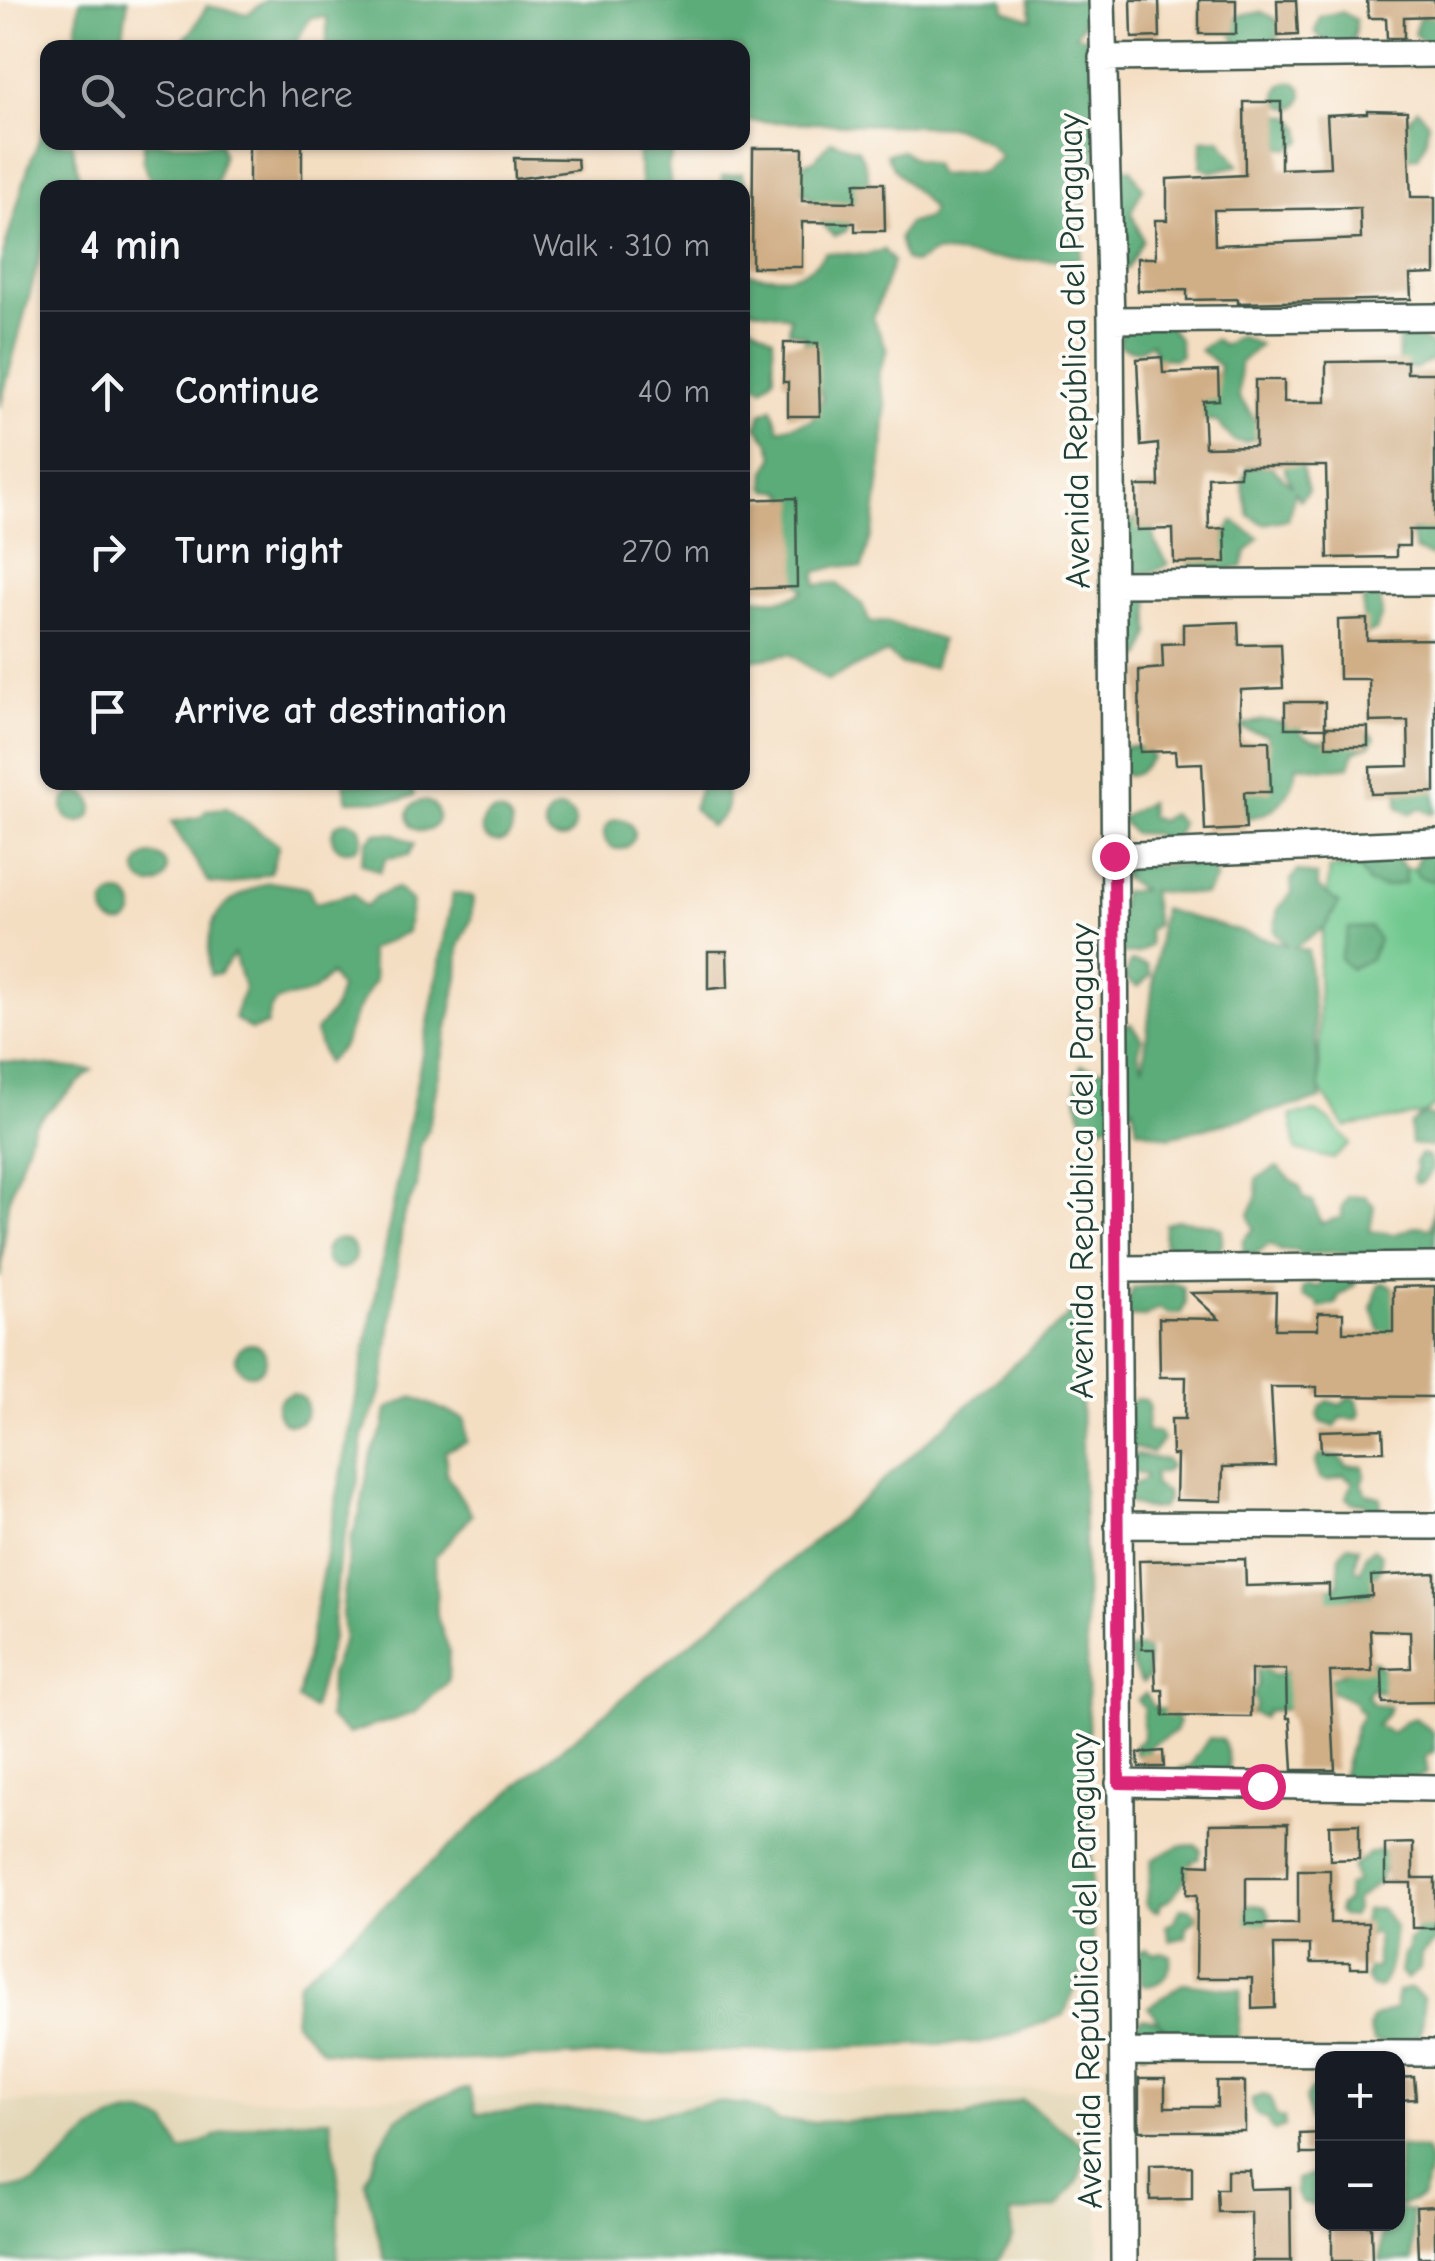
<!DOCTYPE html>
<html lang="en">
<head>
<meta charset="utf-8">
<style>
  body { margin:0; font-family:"Comic Neue",sans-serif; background:#20242c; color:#f1f3f6 }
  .controls { position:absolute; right:30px; bottom:30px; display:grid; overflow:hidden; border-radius:20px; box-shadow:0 2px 8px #0004 }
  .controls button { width:90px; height:90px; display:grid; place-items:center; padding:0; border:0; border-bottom:2px solid #363941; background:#171b24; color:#f1f3f6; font:50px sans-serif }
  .stop { position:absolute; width:30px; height:30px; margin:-22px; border:8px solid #db2777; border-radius:50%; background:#fff }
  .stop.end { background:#db2777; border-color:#fff; box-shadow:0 2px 10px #0008 }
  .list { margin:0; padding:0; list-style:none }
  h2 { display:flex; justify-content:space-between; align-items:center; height:130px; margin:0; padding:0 40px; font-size:42px }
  h2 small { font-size:32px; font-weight:400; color:#9ea1a6 }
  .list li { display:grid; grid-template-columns:65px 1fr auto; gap:30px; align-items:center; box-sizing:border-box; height:160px; padding:0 40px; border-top:2px solid #363941 }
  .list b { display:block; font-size:38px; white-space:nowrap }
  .list em { font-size:32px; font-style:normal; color:#9ea1a6 }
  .icon { flex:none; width:55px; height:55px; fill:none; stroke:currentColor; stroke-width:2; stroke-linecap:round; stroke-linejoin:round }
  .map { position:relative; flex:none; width:1435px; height:2261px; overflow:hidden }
  .search { position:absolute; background:#171b24; box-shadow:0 2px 8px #0004; left:40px; top:40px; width:710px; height:110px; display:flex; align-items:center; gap:25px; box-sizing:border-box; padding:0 35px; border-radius:20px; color:#9ea1a6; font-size:38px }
  .panel { position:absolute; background:#171b24; box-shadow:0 2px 8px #0004; left:40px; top:180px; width:710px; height:610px; border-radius:20px }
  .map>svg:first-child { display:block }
  .built { fill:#e3d7b7 }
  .green { fill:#70c88e; stroke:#488261; stroke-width:2.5 }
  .forest { fill:#5cac79; stroke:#3e7456; stroke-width:2.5 }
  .building { fill:#d0af87; fill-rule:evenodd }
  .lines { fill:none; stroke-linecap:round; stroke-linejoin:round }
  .minor-casing { stroke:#3f5549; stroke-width:30 }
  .minor { stroke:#fff; stroke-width:25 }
  .route { stroke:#db2777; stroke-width:12 }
  .labels { text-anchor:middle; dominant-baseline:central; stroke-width:8; stroke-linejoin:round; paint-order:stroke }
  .street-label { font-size:35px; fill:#1f3d34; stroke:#fdfcf7 }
</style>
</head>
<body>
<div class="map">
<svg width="1435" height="2261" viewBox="0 0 1435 2261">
  <rect width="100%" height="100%" fill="#fdfcf7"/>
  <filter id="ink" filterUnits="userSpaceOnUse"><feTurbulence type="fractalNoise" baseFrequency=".01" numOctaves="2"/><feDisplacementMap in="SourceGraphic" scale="20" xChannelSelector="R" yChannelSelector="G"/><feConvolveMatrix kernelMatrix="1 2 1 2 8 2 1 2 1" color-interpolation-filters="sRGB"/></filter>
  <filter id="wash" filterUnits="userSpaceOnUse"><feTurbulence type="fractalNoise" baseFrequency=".0048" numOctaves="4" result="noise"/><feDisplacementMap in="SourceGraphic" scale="40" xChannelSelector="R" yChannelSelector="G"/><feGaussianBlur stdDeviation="2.25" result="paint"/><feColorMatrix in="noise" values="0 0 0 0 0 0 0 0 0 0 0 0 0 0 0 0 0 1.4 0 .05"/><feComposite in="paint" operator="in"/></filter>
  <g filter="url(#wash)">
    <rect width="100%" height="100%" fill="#f4dec2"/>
    <path class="built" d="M1099,2088V2261H0V2102Z"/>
    <path class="green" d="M1330,868L1435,869V1106L1424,1114L1345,1127L1320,1089L1318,971Z
      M1316,1112L1332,1122L1350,1144L1333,1159L1296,1150L1291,1115Z"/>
    <path class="forest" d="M80,0H128L121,47H74Z
      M266,0H1004L1005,10L1032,19L1029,0H1090L1084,22L1076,35L1096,38V166L1078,172L1084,204L1072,200L1082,241L1079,260H1009L935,252L915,263L905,260L899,238L907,224L928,218L932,209C916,189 896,177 886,154L902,150L914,159L933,164L938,175L982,172L1001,157L986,141L954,127L743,121L742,48L327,47V17L310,18L293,47L175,48L192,31L207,6L248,14Z
      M1262,12L1277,20L1284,31L1273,42L1240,48L1228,27L1239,16Z
      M1342,12L1356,20L1354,39C1338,44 1325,47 1315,31L1320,16Z
      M1435,15V43L1423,41L1414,34L1419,18Z
      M1277 95a13 13 0 1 1 26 0a13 13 0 1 1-26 0Z
      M1417,109L1428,122L1426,141L1418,157L1408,158L1401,131Z
      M1276,115L1291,116L1301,128L1303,141L1289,149L1281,148Z
      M47,120L48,142L72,143L81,187L47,184V229L0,407V265L29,165Z
      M1220,139L1239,165L1211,172L1201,167L1202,140Z
      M831,141L858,149C880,192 863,192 846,231L834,236L817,218L819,206L795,184L796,166L814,160Z
      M144,143H219L223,154L215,187H153L143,161Z
      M637,143H676L668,167L671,187H642Z
      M1116,166L1131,169L1143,188L1131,212L1143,240L1127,269L1114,268Z
      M742,173L750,198L743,204L742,188L722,187V176Z
      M884,250L893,262L873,319L887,349L878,377L886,405L883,451L874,526L862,568L838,566L816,572V585L836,583L862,604L870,623L887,622L941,640L933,668L902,665L888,653C866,660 849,672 827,680L790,654L749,660L743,665L742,596C763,599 788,604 804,590C779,567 780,528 786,495L781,490L770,491L765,486L766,471L774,457L769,441L757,427L761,413L772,408L779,429L812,420L823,398L804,351L805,336L789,331L790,317L749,308L743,296V272C774,279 807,282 825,252L865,255Z
      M742,318L773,338L774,376L763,388L743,378Z
      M1165,322L1179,339L1181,355L1174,359L1157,358L1151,343L1137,351L1119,346L1122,326Z
      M1238,336L1260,345L1240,363L1239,398C1251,410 1253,422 1265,434L1245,442L1234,441L1216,421L1211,422L1200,417L1203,391L1218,376L1220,366L1200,350L1215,339L1223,346Z
      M1399,336H1418L1431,345L1435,358L1416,369L1398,367Z
      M1286,460L1301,464L1308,490L1300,500L1295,492L1288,519L1264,524L1248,515L1242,482L1247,467L1270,466L1292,486L1285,470Z
      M1141,512L1154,524V541L1168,564C1153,573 1144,576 1128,570L1123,551L1124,531Z
      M1233,521L1259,538L1246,553L1242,567L1193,574L1189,560L1224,536Z
      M1435,527V558L1415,550L1411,531Z
      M1149,591L1150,633L1142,657L1124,655L1114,639L1128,597Z
      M1380,594L1382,614L1376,630L1362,636L1363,599Z
      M1262,720L1301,725L1300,733C1319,748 1349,738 1370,733L1375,738L1370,745L1354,752L1350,766L1326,769L1297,765C1294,796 1273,818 1242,818L1238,792L1268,748L1267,735L1236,727Z
      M1132,746L1144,749L1153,757L1138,773L1129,776L1125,775L1114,748Z
      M1435,782V812L1431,814L1420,808L1409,814L1398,807V787Z
      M344,783H411L414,795L402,800L348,801Z
      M702,783H723C730,802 730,814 710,826L693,808Z
      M63 807a15 15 0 1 1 30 0a15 15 0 1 1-30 0Z
      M408 816a15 15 0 1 1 30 0a15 15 0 1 1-30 0Z
      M1149,802L1150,817L1159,821L1171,814L1181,823L1175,838L1168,842L1154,834L1133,833L1120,819Z
      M226,808L279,845L270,873L229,885L209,883L171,822L201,817L206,810Z
      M545 824a15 15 0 1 1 30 0a15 15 0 1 1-30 0Z
      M482 827a15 15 0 1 1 30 0a15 15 0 1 1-30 0Z
      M604 834a15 15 0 1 1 30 0a15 15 0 1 1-30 0Z
      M332 836a15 15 0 1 1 30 0a15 15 0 1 1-30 0Z
      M376,833L396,834L414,844L408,855L386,858L380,872L361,863L367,841Z
      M1365,849L1392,856L1405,868V883L1383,887L1369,884L1360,868Z
      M1435,851V882L1419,877L1414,868L1419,856Z
      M137 870a15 15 0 1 1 30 0a15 15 0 1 1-30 0Z
      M1210,864L1216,878L1205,895L1151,891L1156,925L1148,930L1150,945L1137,954L1115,953L1122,892L1142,890L1124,878L1121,866Z
      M1298,871L1317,876V887L1339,903L1325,927L1295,947L1308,951L1321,1099L1169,1137L1137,1129L1133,1107L1116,1120L1088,1131C1079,1107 1071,1090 1081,1065L1102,1070L1109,1064L1116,1027L1131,1024L1142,1039L1138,1053L1143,1067L1162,909L1287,945L1274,931L1278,908L1292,893L1291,880Z
      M269,882L308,888L315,903L353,894L365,907L376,896L397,888L412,902L407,932L369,950L375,980L355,1014L343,1046L326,1063L315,1032L333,1010L340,989L330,974C326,978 319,987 313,991C292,1004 271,987 267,1025L251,1030L234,1018L244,988L234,954L219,974L210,975C205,916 215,904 269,882Z
      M453,893L473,897L471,920L459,946L458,977L428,1130L420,1145L417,1187L403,1217L383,1388L363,1436L357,1487L339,1560L332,1638L313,1709L298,1700Z
      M104 909a15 15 0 1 1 30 0a15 15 0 1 1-30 0Z
      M1370,927L1379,940L1370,959L1350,969L1340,958L1349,928Z
      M1131,961L1146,965L1151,975L1138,987L1124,979Z
      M0,1061L92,1070L34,1124L8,1202L0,1277Z
      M1424,1114L1435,1117L1432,1147L1411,1144L1410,1125Z
      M1421,1154L1429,1157L1433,1169L1422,1183H1416L1413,1177L1417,1169L1415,1162Z
      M1277,1167L1300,1187L1304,1198L1313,1202L1321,1223L1342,1217V1207L1348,1197L1365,1196L1374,1206L1370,1231L1395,1234L1417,1226L1431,1228L1435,1201V1250C1422,1246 1406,1248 1399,1259H1357L1348,1254L1331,1252L1301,1256L1297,1250L1281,1251L1270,1244L1253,1255L1243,1252L1244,1239L1254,1229L1249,1214L1258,1195L1256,1179Z
      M1176,1220L1212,1224L1222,1229V1244L1214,1256L1188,1257L1182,1251L1164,1244L1165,1224Z
      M325 1254a15 15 0 1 1 30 0a15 15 0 1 1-30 0Z
      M1328,1273L1355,1276V1285L1339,1296L1336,1304L1320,1308L1317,1302L1303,1297L1302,1289L1309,1285L1319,1287Z
      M1172,1282L1183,1287L1186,1304L1181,1313L1169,1314L1159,1308L1145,1317L1123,1316L1133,1288C1147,1285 1158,1288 1172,1282Z
      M1384,1283L1393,1287L1397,1320L1394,1336L1382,1335L1372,1309L1378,1286Z
      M1079,1306L1093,1943L1064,2015L991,2042L443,2061L323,2051L294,2022L298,1982L534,1771L829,1529Z
      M236 1359a15 15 0 1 1 30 0a15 15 0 1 1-30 0Z
      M277 1409a15 15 0 1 1 30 0a15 15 0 1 1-30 0Z
      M413,1397L465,1419L467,1442L445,1451L447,1475L472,1515L435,1557L437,1617L449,1650L448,1681L415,1713L348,1734L329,1718L330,1674L344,1638L342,1613L351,1539L360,1513L371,1454L384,1428L387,1409Z
      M1351,1397L1357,1400L1360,1413L1357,1419L1341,1418L1335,1427L1321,1422L1318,1415L1321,1406L1328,1401L1340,1405Z
      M1136,1399L1145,1400L1149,1407L1146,1431L1159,1433L1163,1440L1152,1453L1127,1446V1405Z
      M1135,1455L1166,1460L1170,1467L1164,1473H1154V1485L1166,1492L1167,1500L1162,1508L1145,1509L1129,1503L1127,1489L1145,1479V1475L1131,1471L1127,1456Z
      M1320,1455L1341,1458L1346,1466H1363L1365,1476L1361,1482L1367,1494L1380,1497L1381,1510L1368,1509L1364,1503H1352L1346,1498L1353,1482L1343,1475L1328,1481L1320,1479L1315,1463Z
      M1348,1545L1359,1547L1355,1569L1361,1571L1366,1554L1374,1548L1381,1554L1382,1568L1372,1581L1371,1599L1353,1595V1601L1334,1614L1323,1588L1338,1586L1340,1554Z
      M1141,1647L1148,1652V1678L1142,1683L1133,1668L1129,1650Z
      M1374,1660L1390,1676L1394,1687L1378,1692L1372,1687L1367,1695L1373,1704L1390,1707L1388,1713L1376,1725L1392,1733L1405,1721L1415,1718L1433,1732L1434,1751L1425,1757L1428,1773L1413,1780L1342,1777L1356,1726L1363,1713L1356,1708L1355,1702L1333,1692L1329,1685L1330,1678Z
      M1262,1668L1274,1676L1290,1670L1288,1709L1267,1711L1263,1718L1252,1713L1256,1705L1253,1694L1258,1685L1257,1671Z
      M1145,1693L1152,1706L1170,1711L1179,1722L1175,1732L1150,1746L1149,1754L1143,1757L1135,1754V1745L1142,1740C1145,1729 1141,1719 1144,1707L1137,1700Z
      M1209,1738L1222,1739C1231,1757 1230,1770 1224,1790L1172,1778L1181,1768L1190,1766Z
      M1196,1845L1201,1850L1199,1858L1191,1862C1190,1875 1174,1900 1161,1904L1159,1911H1153L1146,1905L1152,1860L1179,1846Z
      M1379,1850L1388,1853L1390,1866L1381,1873L1380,1881L1355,1901L1356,1910L1352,1917L1341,1916L1338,1911L1340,1905L1347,1901V1886L1355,1882L1352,1867L1370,1853Z
      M1250,1904L1265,1907L1270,1914L1264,1932L1242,1923L1243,1909Z
      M1181,1908L1191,1909L1197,1917L1186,1927V1937L1170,1941L1166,1926L1174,1922Z
      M1381,1908L1395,1927C1392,1947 1393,1974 1379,1988L1372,1987L1366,1978L1368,1968H1377V1936L1372,1933L1368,1936L1363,1924L1365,1910Z
      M1417,1926L1435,1927V1942L1421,1954L1420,1969L1406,1979L1400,1973L1403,1954L1407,1951L1409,1940L1414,1937Z
      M1146,1949L1155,1954L1161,1952L1170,1955C1172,1972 1163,1985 1146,1986L1141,1983L1139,1952Z
      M1184,1983L1241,1990L1238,2039L1175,2040L1160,2023L1164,2042L1143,2053C1136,2039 1130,2031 1142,2018L1159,2021L1148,2007Z
      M1411,1988L1423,1998C1425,2015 1422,2034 1411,2048L1373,2042L1369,2028L1372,2018L1395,2009L1398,1991Z
      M1322,2087V2127L1310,2121L1305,2098L1310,2090Z
      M469,2088L476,2114L549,2110L614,2111L643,2117L713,2102L748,2105L779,2121L815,2122L967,2117L1022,2100L1087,2148L1078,2180L1057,2207L1011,2214L1012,2239L998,2261H385L365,2181L381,2144L397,2118L427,2101Z
      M1262,2095L1270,2097L1276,2116L1284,2118L1285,2127L1274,2131L1269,2126V2120C1257,2116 1252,2113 1252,2099Z
      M140,2113L167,2123L182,2152C234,2124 271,2120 330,2119L340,2192L337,2261H0V2191C11,2189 28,2187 38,2181C75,2154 89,2117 140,2113Z
      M1398,2146L1425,2150C1435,2166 1428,2180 1421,2198L1398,2207Z
      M1316,2173L1322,2177V2207L1302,2203L1296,2194V2179Z
      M1398,2210L1412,2211L1413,2261H1380L1382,2225L1368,2227L1363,2224H1398Z"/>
    <g id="blocks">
      <path class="building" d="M1131,0H1159L1160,37L1132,38Z
        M1199,0H1236V34H1199Z
        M1277,0H1296L1298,35L1278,36Z
        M1367,0H1435V16L1404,17V38H1387L1386,18H1368Z
        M1244,102H1281V169L1330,167L1327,115L1367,113V110L1407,111L1411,197H1435V274L1410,275L1411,299L1238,303V299L1187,300V290L1138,291L1137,258H1156L1155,220H1167V179L1245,175ZM1360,208L1361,239L1215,245L1214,210Z
        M249,142H302V188H249Z
        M753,148H803L802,201L855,202V183H884L885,231H855V223L802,222V267H752Z
        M514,158L577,159L578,170L515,179Z
        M784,343H818L820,416H788V382H783Z
        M1162,357L1163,373L1218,371L1219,400L1203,401L1205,447L1255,446V380H1284V402H1326V362L1407,361V373H1435V530H1409V546H1396V557L1328,558L1326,466H1240V476L1208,477L1209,529L1225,528L1226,562L1174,563L1173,529L1137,530L1136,486H1159L1158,444L1141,446L1137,359Z
        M796,498L797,587L742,589V500Z
        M1367,619V640L1435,639V792L1371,794L1370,767L1409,766L1408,721L1370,722L1369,679H1339L1338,620Z
        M1238,622L1239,645L1281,644L1283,688L1241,690L1240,706L1242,741H1269L1271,792H1244L1246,829L1205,831L1202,763L1176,764L1175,751L1140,752L1139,670L1163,668L1162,644L1183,643V624Z
        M1285,702H1325V728H1285Z
        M1326,727H1368V746H1326Z
        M708,951H727L728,987L708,989Z
        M1435,1286V1397L1317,1396V1387H1271L1275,1466L1223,1467L1222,1501L1176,1500L1177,1455H1172L1171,1419H1185L1186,1377H1160L1159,1318L1219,1319L1191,1293L1276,1292L1275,1329H1318V1313H1343V1332H1393V1287Z
        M1383,1429L1384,1451L1321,1452L1320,1431Z
        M1245,1559L1246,1586L1329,1584V1600L1372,1596L1371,1576L1435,1573V1702L1383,1703L1382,1669L1411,1668L1410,1631L1370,1630L1372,1671L1330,1672L1335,1770H1293L1290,1718H1287L1286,1669L1251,1670V1717L1164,1716L1163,1690H1156L1154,1649H1142L1139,1561Z
        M1163,1751L1164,1767H1139L1138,1753Z
        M1288,1823L1287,1878H1246V1924H1298V1870H1330V1923H1368V1968H1350V1963H1310V1945H1274L1275,2008L1252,2009V1978H1196L1197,1895L1187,1894L1188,1864L1210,1865V1824Z
        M1359,1824V1859L1330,1860L1329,1825Z
        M1413,1843V1878H1435V1928H1412L1411,1883H1385V1844Z
        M1414,2077L1416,2099L1398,2100V2078Z
        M1139,2079H1165V2107H1217V2082H1245V2131H1139Z
        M1322,2133V2154H1301L1300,2134Z
        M1192,2166V2199L1150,2200V2167Z
        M1227,2170H1249L1250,2189L1290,2188L1291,2261H1252L1251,2212H1218L1217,2189H1227Z
        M1435,2206V2257H1418L1416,2207Z
        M1332,2225H1371L1372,2261H1332Z"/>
    </g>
  </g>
  <g filter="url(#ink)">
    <use href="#blocks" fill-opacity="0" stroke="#3f5549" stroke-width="2.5"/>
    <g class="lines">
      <defs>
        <path id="minor" d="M1102,0L1111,320L1124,2261
          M1102,58L1435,54
          M1111,320L1435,317
          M1113,584L1435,582
          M1114,856L1435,842
          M1117,1269L1435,1266
          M1118,1525L1435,1526
          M1119,1783L1435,1788
          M1124,2052L1435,2053"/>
      </defs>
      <use href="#minor" class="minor-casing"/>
      <use href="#minor" class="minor"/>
    </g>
  </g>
  <g class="lines" filter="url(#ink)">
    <path class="route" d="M1114,856L1119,1783L1262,1786"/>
  </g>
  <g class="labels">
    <g class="street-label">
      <text transform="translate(1074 351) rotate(-91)">Avenida República del Paraguay</text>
      <text transform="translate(1081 1161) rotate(-90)">Avenida República del Paraguay</text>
      <text transform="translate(1086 1971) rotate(-91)">Avenida República del Paraguay</text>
    </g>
  </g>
</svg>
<div class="controls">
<button>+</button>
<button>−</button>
</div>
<div class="stop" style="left:1262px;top:1786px"></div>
<div class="stop end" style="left:1114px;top:856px"></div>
<div class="search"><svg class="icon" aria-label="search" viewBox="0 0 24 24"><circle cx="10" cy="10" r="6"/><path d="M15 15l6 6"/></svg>Search here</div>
<section class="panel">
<h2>4 min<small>Walk · 310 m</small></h2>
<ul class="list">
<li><svg class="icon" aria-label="ahead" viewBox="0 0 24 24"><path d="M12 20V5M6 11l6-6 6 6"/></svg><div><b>Continue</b></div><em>40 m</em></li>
<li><svg class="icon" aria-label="right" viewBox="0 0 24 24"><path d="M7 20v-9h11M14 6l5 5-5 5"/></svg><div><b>Turn right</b></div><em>270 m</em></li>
<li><svg class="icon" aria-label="arrive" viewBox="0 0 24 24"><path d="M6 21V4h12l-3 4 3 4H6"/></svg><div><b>Arrive at destination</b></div></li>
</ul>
</section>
</div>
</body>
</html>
